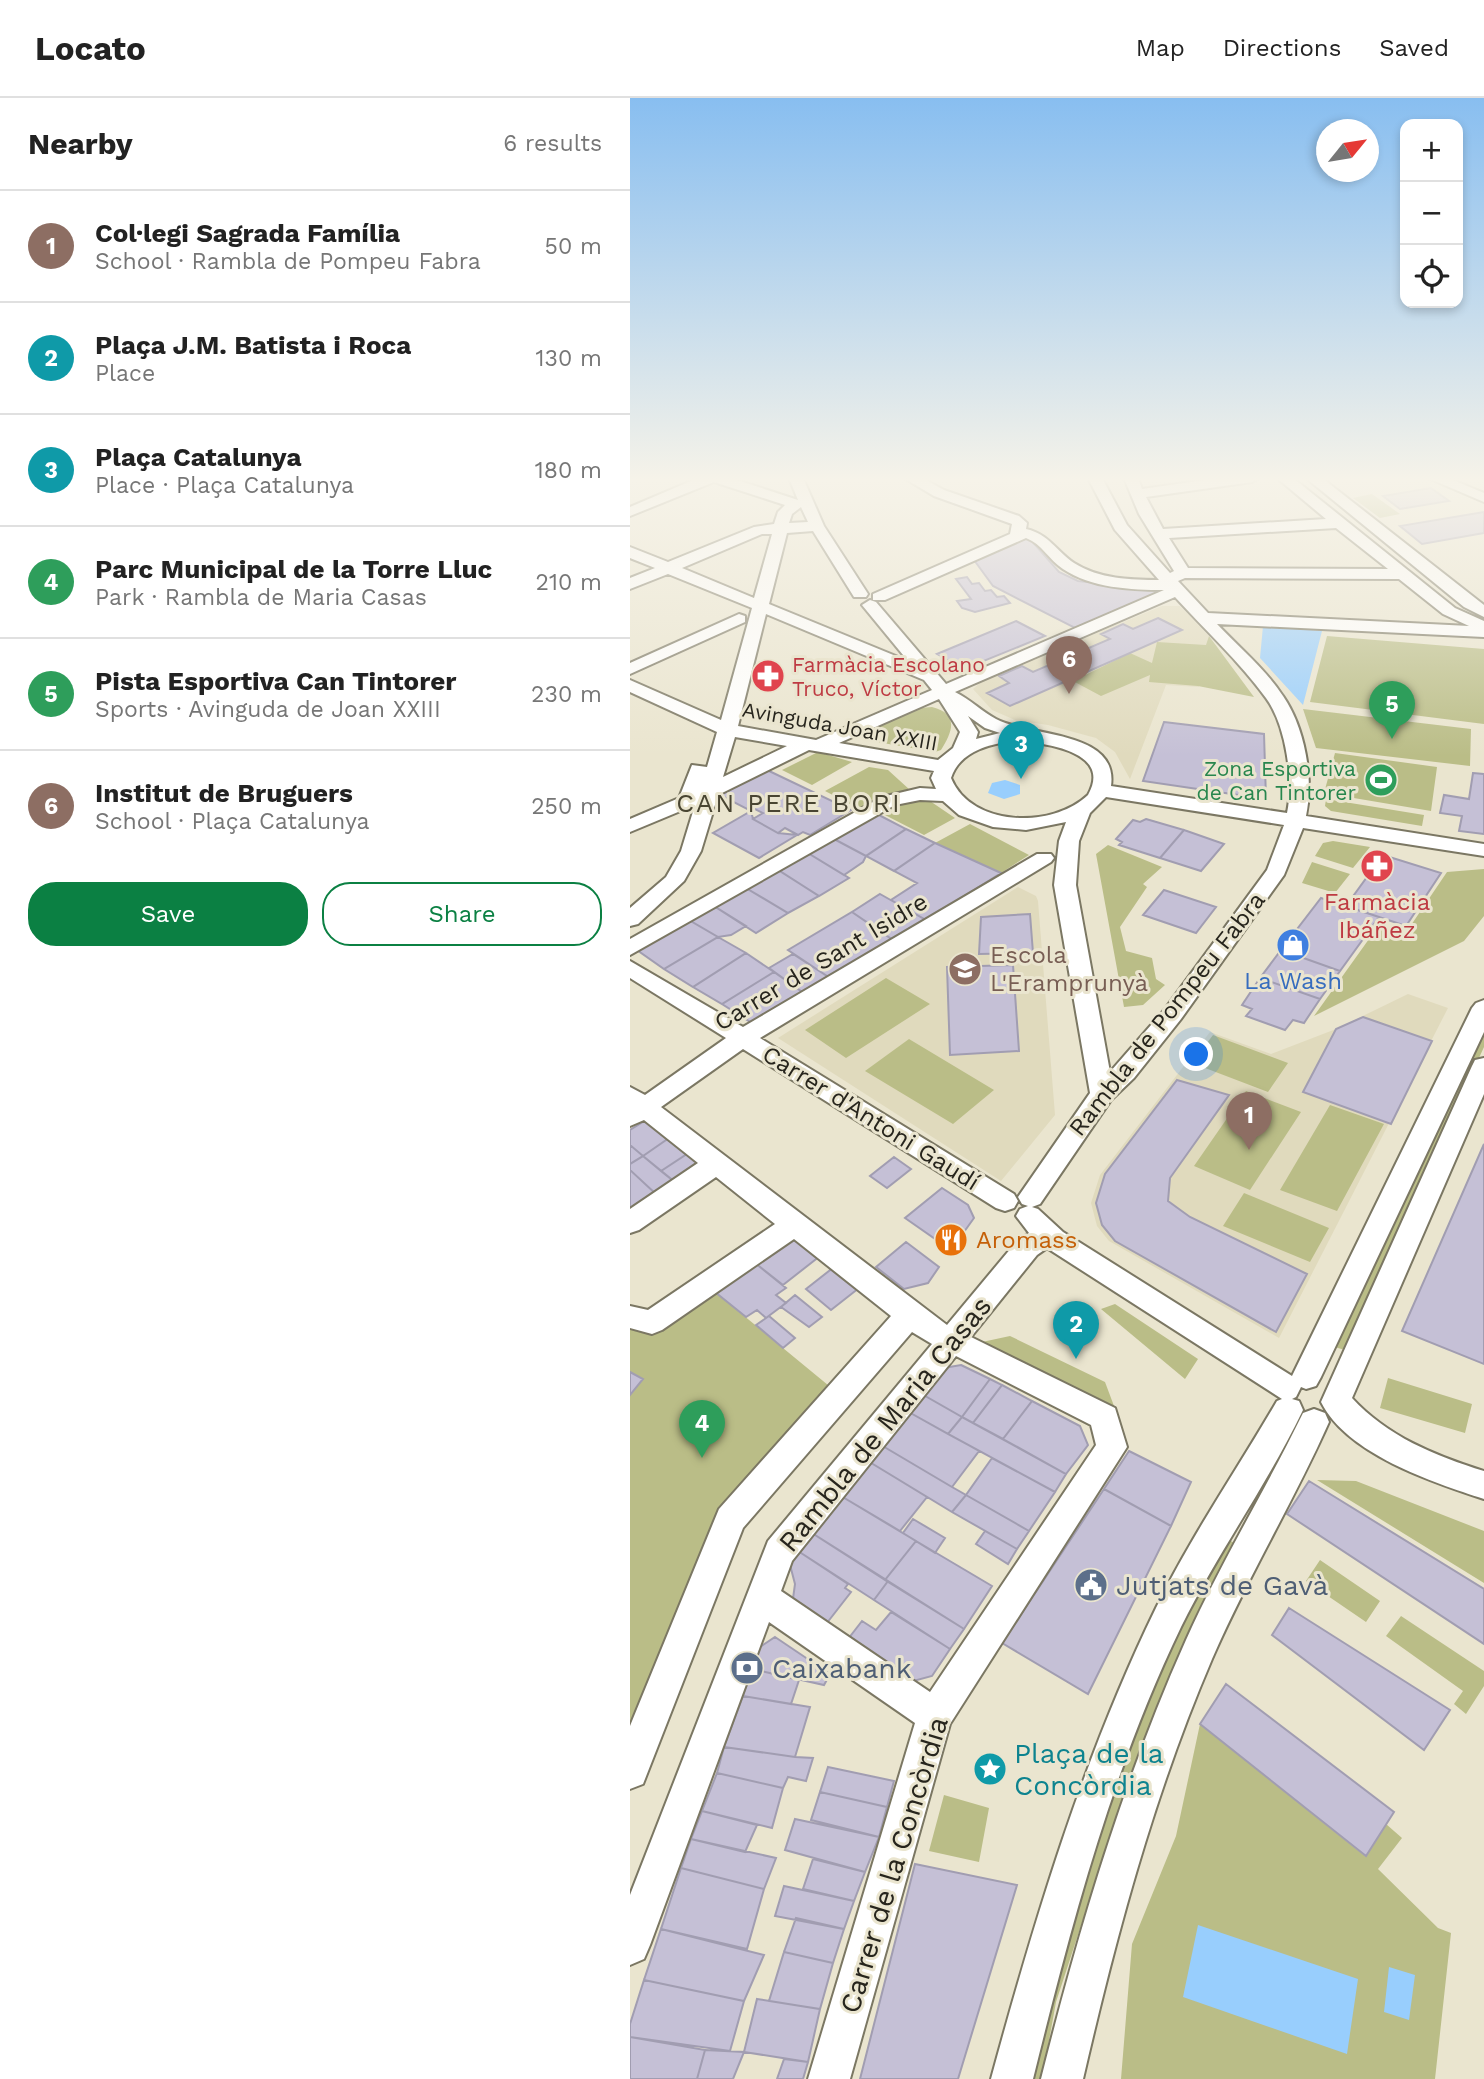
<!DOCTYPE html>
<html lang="en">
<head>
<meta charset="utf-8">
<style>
  body { margin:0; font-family:"Work Sans",sans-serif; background:#f6f6f6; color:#222 }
  .controls { position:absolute; right:21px; top:21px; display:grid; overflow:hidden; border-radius:14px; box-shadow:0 4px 10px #0003 }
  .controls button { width:63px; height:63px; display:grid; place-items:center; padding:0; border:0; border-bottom:2px solid #e0e0e0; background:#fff; color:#222; font:35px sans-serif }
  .compass { position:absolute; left:686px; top:21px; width:63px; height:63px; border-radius:50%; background:#fff; box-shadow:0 4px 10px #0003; rotate:60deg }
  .you { position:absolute; left:567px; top:957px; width:24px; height:24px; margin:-18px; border:5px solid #fff; border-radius:50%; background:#1a73e8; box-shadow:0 0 0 10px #1a73e833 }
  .badge { display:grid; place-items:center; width:46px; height:46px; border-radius:50%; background:#0b8043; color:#fff; font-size:23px; font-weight:700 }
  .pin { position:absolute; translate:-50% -58px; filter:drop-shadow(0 2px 4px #0008) }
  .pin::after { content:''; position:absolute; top:37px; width:24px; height:21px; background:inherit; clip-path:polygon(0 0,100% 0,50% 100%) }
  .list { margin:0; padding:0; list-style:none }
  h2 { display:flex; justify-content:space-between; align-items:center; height:91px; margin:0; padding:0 28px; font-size:30px }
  h2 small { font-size:23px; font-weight:400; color:#767676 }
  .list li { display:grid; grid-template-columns:46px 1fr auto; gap:21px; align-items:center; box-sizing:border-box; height:112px; padding:0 28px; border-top:2px solid #e0e0e0 }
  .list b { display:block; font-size:26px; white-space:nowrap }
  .list p { margin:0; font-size:23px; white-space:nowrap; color:#767676 }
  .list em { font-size:23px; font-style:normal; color:#767676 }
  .actions { display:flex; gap:14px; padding:21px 28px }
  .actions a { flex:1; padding:16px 0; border:2px solid #0b8043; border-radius:28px; text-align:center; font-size:24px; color:#0b8043 }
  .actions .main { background:#0b8043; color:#fff }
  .icon { flex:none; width:38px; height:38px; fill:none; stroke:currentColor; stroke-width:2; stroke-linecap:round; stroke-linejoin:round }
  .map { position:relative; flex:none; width:854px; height:1981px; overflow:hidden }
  header { display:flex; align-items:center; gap:42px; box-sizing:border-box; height:98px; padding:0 35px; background:#fff; border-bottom:2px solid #e0e0e0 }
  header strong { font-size:33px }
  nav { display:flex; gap:38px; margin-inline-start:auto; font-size:24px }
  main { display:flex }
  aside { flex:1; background:#fff }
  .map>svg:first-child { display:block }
  .built { fill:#e0dabd }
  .green { fill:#babd87 }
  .water { fill:#98cefd }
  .building { fill:#c5c0d6; stroke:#a19db1; stroke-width:2 }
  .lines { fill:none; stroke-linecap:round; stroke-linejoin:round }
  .minor-casing { stroke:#7b7763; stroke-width:4 }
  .minor { fill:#fff; fill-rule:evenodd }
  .labels { text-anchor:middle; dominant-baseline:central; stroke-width:6; stroke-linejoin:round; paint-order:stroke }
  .far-health-label { font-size:21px; fill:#be3a42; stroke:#eae5cf; text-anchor:start }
  .far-street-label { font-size:21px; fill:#27251d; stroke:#eae5cf }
  .far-leisure-label { font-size:21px; fill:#27864d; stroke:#eae5cf; text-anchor:end }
  .health-label { font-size:24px; fill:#be3a42; stroke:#eae5cf }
  .education-label { font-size:24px; fill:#785e54; stroke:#eae5cf; text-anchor:start }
  .street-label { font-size:24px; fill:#27251d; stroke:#eae5cf }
  .shop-label { font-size:24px; fill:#366cbe; stroke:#eae5cf }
  .food-label { font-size:24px; fill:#c56008; stroke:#eae5cf; text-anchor:start }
  .neighbourhood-label { font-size:26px; letter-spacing:2px; fill:#494532; stroke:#eae5cf }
  .near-street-label { font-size:28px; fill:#27251d; stroke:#eae5cf }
  .near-service-label { font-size:28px; fill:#4e5e75; stroke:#eae5cf; text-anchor:start }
  .near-culture-label { font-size:28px; fill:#0d838f; stroke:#eae5cf; text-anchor:start }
</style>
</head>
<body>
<header>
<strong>Locato</strong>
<nav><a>Map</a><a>Directions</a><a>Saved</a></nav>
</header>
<main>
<aside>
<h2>Nearby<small>6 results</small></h2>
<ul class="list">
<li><span class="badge" style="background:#8d6e63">1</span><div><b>Col·legi Sagrada Família</b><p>School · Rambla de Pompeu Fabra</p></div><em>50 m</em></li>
<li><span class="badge" style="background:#0f9aa8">2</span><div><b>Plaça J.M. Batista i Roca</b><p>Place</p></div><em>130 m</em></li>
<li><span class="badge" style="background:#0f9aa8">3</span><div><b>Plaça Catalunya</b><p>Place · Plaça Catalunya</p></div><em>180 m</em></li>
<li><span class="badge" style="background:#2e9e5b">4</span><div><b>Parc Municipal de la Torre Lluc</b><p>Park · Rambla de Maria Casas</p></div><em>210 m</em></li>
<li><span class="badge" style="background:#2e9e5b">5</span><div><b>Pista Esportiva Can Tintorer</b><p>Sports · Avinguda de Joan XXIII</p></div><em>230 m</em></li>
<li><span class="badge" style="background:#8d6e63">6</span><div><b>Institut de Bruguers</b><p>School · Plaça Catalunya</p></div><em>250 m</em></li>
</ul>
<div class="actions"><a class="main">Save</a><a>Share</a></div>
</aside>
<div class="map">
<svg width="854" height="1981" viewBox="0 0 854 1981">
  <rect width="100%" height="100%" fill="#eae5cf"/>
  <path class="built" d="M532,508H550L579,538L569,589L536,587L500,681L485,654L466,640L418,627L385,622L362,612L343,591L352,583Z
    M388,789L406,798L408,803L425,1017L371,1083L148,940Z
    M778,896L818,910L649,1240L479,1143L467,1128L461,1105L470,1077L580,934L641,956L706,931Z"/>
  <path class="green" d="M742,396L770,416L750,420L723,400Z
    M579,538L624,599L568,588L519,584L520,577L471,598L443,583L500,555L522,565L527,544L576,547Z
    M697,538L854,551V626L680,604Z
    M302,609C330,616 322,634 311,652L305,654L247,644L238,636L241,631L290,610Z
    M673,611L841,631L840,668L686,650Z
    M188,654L222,664L182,687L152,672Z
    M705,655L807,669L801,713L694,695Z
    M239,669L258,672L280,692L228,710L195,693Z
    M297,701L325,720L294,737L255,717L278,703Z
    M696,701L794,717L792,728L701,713L695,708Z
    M340,726L399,757L371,775L305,745Z
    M703,743L740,749L723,770L685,758L693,745Z
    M478,747L532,769L513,786L517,789L490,829L496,853L522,860L526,881L535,887L513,907L494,909L466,756Z
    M682,764L720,776L705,795L672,785Z
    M854,771V818L834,843L684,918L749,827L775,836L817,774Z
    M256,880L300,906L216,960L175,932Z
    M854,922V949L715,1252L701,1248Z
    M583,937L658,965L638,994L562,965Z
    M279,941L364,992L323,1026L235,973Z
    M616,993L671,1014L620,1092L564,1068Z
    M700,1007L754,1026L707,1113L650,1092Z
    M614,1095L699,1130L680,1164L593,1128Z
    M85,1194L204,1292L84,1428L0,1632V1228L30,1234Z
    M485,1206L568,1261L555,1281L471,1211Z
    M380,1238L475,1284L484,1308L352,1244Z
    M758,1280L842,1306L835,1335L750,1310Z
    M687,1382L726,1383L854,1433V1485Z
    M594,1440L605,1445L522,1620L499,1681L426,1904L412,1981H394L411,1899L511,1608Z
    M690,1462L750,1503L736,1524L676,1483Z
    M771,1518L854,1573V1588L836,1616L824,1606L833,1593L756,1538Z
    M570,1626L735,1758L756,1726L772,1740L748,1771L808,1830L821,1835L805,1981H491L502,1846L546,1738Z
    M314,1697L359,1710L349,1764L299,1753Z"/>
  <path class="water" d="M633,528L692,533L673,607L630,560Z
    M375,682L390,687V696L374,701L358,695L362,685Z
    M568,1827L728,1881L717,1956L553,1899Z
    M759,1869L785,1877L779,1922L754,1914Z"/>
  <path class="building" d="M801,390L819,403L770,411L753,398Z
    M854,414V435L792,446L770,428Z
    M392,441H400L429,474L448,483L523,491L530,496L447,531L363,488L344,462Z
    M337,479L342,486L349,485L355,493L361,492L367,499L374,498L380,505L345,514L332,510L327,503L341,501L326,481Z
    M528,520L552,532L380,608L357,595L379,585L369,578L392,568L403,574L480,541L471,536L493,526L503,531Z
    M386,523L415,538L334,571L307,556Z
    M534,624L634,636L636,701L513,683Z
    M137,672L221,712L180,737L173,734L168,737L155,730L148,735L123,721L133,715L121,709L117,711L90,697Z
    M843,675L854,676V736L829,733L832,718L810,715L814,697L839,701Z
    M121,713L123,721L148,735L167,737L129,760L83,735Z
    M247,716L276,731L236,758L204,741Z
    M516,721L554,732L530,760L489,747L492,744L486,741L503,722L510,724Z
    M276,731L305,745L264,773L236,758Z
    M554,732L594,746L571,773L530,760Z
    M204,741L236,758L233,764L214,777L178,755Z
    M305,745L371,775L296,822L261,802L287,785L264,773Z
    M178,755L219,780L189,798L150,773Z
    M753,757L811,775L776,828L716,808Z
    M148,772L189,798L158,815L116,790Z
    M116,790L158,815L126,835L84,808Z
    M534,792L586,809L566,835L513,817Z
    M250,796L296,822L263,842L222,814Z
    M691,800L749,819L710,873L651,852Z
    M84,808L116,828L101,837L88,839L59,822Z
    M222,814L263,842L200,880L158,852Z
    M400,816L403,855L349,856L351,819Z
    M59,822L88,839L34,871L7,852Z
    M88,839L116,855L63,889L34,871Z
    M651,852L710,873L690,901L630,880Z
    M116,855L144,874L92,906L63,889Z
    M163,856L200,880L175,896L139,870Z
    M383,867L389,953L320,957L317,869Z
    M144,874L175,896L125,927L92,906Z
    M630,880L690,901L674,925L663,922L655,932L616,918L622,911L612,907Z
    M733,919L802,943L761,1026L673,994L706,931Z
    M547,982L599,997L540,1080L538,1103L560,1119L677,1176L646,1234L485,1143L472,1127L466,1105L475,1076Z
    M16,1022L39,1040L13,1058L0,1047V1032Z
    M39,1040L57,1056L31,1073L13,1058Z
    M854,1046V1266L772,1233Z
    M0,1047L13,1058L0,1066Z
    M57,1056L73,1067L46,1085L31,1073Z
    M13,1058L46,1085L27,1097L0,1072V1066Z
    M264,1059L281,1071L257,1090L240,1078Z
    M0,1072L27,1097L0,1114Z
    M312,1090L338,1107L344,1120L321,1152L275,1120Z
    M163,1137L190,1158L153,1187L125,1165Z
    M276,1144L309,1169L298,1185L274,1191L246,1169Z
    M125,1165L156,1190L146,1197L156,1205L136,1220L127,1212L116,1219L85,1194Z
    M204,1169L229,1190L201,1212L176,1191Z
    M165,1197L192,1219L179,1229L151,1209Z
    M139,1218L165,1240L153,1250L126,1227Z
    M331,1267L360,1281L332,1319L290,1295L308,1271Z
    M0,1274L13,1281L0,1297Z
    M360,1281L372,1287L343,1325L332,1319Z
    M372,1287L402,1303L373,1341L343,1325Z
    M290,1295L332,1319L318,1336L277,1313Z
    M402,1303L450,1328L458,1347L436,1376L373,1341Z
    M277,1313L349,1353L322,1389L251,1347Z
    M332,1319L436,1376L425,1394L318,1336Z
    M251,1347L322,1389L336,1397L322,1414L238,1363Z
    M499,1353L561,1384L541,1428L474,1391Z
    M362,1360L425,1394L399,1433L336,1397Z
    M238,1363L297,1399L270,1433L211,1398Z
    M679,1383L854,1491V1546L657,1416Z
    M474,1391L541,1428L458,1596L372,1545Z
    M336,1397L399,1433L387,1451L322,1414Z
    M211,1398L286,1443L255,1482L182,1435Z
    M283,1421L315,1440L305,1455L273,1435Z
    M355,1433L387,1451L378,1466L346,1446Z
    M182,1435L258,1483L244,1502L168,1453Z
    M286,1443L362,1488L334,1531L255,1482Z
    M168,1453L218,1486L215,1490L221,1494L193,1530L162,1508L165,1486L159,1463Z
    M258,1483L334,1531L320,1551L244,1502Z
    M659,1510L820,1612L794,1652L642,1537Z
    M261,1514L320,1551L302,1578L276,1585L215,1545L232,1523L246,1532Z
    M145,1539L200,1576L194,1587L122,1571L127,1551Z
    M122,1571L169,1582L161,1606L113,1598Z
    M596,1586L764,1714L736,1758L570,1626Z
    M113,1598L180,1609L165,1659L94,1649Z
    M94,1649L165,1659L183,1660L176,1683L158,1679L153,1690L87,1675Z
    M198,1669L264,1683L257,1709L190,1694Z
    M87,1675L153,1690L142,1730L72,1713Z
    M190,1694L257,1709L249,1739L181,1722Z
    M72,1713L127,1727L115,1754L61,1741Z
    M165,1721L249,1739L235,1774L155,1752Z
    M61,1741L146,1760L134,1791L51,1770Z
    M183,1761L235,1774L224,1803L173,1791Z
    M285,1766L387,1787L328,1981H230Z
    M51,1770L134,1791L117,1851L31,1831Z
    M154,1788L224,1803L214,1831L145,1818Z
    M166,1820L214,1831L203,1865L154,1854Z
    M31,1831L134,1857L114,1903L14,1882Z
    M154,1854L203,1865L190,1911L139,1903Z
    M14,1882L114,1903L100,1953L0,1939V1926Z
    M127,1901L190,1911L178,1964L114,1954Z
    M0,1939L75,1952L67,1981H0Z
    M75,1952L114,1954L103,1981H67Z
    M154,1961L178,1964L173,1981H147Z"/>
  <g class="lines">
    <defs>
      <path id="minor" d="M68,380H101L168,402L159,380H173L194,428L238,496L236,499H224L183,433L157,435L139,506L278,563L232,507L240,502L246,504L316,586L534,492C501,492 461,490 433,471C419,462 412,446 396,440L255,502H243V496L380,436L382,426L304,398L274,380H292L314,392L389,418L397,425L396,431C419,436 426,453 444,465C469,481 501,482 529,482L485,432L458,380H472L497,427L540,475L544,473L509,416L494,380H508L512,391L589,380H629L622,384L516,399L533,431L696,421L647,380H663L825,510L854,523V539L587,526C609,549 636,572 653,598C675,630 684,681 676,718L854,746V758L673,730L654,777L551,921L504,980L481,1002L410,1106L402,1109L408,1111L433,1134L662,1278L842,910L846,905L854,902V934L691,1279L686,1288L676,1291L671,1289L666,1299L662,1301L669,1303L673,1312C637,1387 588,1454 551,1529C482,1672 441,1827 403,1981H361C405,1820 453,1660 526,1510C561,1438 607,1372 647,1303L652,1301L417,1150L407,1157L341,1239L485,1310L497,1349L320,1626L220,1981H178L285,1625L139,1524L20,1847L14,1861L0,1867V1797L138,1443L302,1246L282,1234L113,1430L13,1686L0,1691V1628L89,1411L261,1218L164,1141L32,1232L22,1236L0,1230V1208L18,1212L145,1126L86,1079L9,1132L0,1135V1111L68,1065L14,1022L0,1028V989L15,997L96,940L0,880V863L113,929L407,756H421L424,760L421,764L130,940L384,1096L388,1103L384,1110L375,1113L366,1110L113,951L31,1009L317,1227L387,1143L399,1135L386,1118L390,1111L398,1108L392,1106L388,1099L460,995L424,787L429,743L436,724L396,732L363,729L329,717L313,703L290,702L265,707L0,857V841L252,699L290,690L306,691L301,680L304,673L179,652L88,697L71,753L54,783L8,826L0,828V810L36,779L51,753L65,707L0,734V721L49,700L62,667L77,669L87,634L0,594V582L91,622L122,510L38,476L0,491V480L25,470L0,460V449L38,464L124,429L144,426L148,414L155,407L84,384L0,418V409ZM171,409L178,424L159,425L162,416ZM706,430L758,471L558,470L539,440ZM132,436H142L124,500L52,470ZM555,480L769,481L813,516L839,528L578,515L548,483ZM545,499C575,532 610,564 636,600C656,627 664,683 657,715L481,688C489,632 399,639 366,621C352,614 340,601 325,594ZM136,516L294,582L302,592L186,642L108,628ZM309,601L330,634L323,650L308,662L209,645ZM338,618L355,630L370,635L346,641L348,634ZM105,639L157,648L93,679ZM391,643C420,646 482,655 458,697C422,731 341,729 321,680C330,652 363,644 391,643ZM476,699L654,727L637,772L535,911L480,974L446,787L449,743L460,715ZM326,1258L461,1327L466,1347L300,1594L151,1493L162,1463Z
        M676,380H692L854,507V519L834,509Z
        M798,380H818L854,395V404Z
        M109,516L115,518V524L0,576V565Z
        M854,960V996L722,1300C757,1338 805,1358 854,1373V1401C802,1384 717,1356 691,1304L842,968L845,962Z
        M684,1311L695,1315L699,1324C663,1405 617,1480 582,1561C524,1696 486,1838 453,1981H411C449,1831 493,1683 556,1542C591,1464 636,1391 673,1315Z"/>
    </defs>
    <use href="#minor" class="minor-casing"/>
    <use href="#minor" class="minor"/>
  </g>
  <linearGradient id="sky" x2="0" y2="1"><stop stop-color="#88bef0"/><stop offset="0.58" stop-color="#f6f3e9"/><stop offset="1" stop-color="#f6f3e9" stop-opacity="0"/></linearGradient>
  <rect width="854" height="658" fill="url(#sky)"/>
  <defs>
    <symbol id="pharmacy-disc" viewBox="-11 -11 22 22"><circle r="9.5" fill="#e0444e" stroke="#eae5cf"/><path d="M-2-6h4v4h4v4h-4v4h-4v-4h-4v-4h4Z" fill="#fff"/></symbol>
    <symbol id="stadium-disc" viewBox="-11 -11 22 22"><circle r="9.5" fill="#2e9e5b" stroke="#eae5cf"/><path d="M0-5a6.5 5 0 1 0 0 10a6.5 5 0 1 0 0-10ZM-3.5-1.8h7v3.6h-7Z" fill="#fff"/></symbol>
    <symbol id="shop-disc" viewBox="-11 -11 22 22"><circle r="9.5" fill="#3f7fe0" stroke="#eae5cf"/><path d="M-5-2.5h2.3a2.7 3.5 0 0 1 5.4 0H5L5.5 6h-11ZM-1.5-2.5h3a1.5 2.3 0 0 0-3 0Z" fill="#fff"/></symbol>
    <symbol id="school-disc" viewBox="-11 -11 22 22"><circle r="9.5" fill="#8d6e63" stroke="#eae5cf"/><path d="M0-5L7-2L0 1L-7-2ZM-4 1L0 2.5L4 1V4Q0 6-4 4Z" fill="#fff"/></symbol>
    <symbol id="restaurant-disc" viewBox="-11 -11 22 22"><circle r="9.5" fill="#e8710a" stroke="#eae5cf"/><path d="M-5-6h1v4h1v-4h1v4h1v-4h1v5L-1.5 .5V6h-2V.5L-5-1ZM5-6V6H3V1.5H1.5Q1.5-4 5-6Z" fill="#fff"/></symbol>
    <symbol id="civic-disc" viewBox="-11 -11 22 22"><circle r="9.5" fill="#5c6f8a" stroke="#eae5cf"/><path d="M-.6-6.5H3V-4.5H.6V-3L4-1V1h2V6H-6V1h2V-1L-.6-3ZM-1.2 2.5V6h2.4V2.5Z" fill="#fff"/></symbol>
    <symbol id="bank-disc" viewBox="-11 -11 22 22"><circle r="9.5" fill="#5c6f8a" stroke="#eae5cf"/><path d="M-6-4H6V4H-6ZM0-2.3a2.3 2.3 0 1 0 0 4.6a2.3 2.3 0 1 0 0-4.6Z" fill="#fff"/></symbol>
    <symbol id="sight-disc" viewBox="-11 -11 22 22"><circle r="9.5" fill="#0f9aa8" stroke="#eae5cf"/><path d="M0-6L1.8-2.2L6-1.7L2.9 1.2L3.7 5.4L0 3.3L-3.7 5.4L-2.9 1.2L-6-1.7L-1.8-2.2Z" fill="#fff"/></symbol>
  </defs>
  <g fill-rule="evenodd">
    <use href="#pharmacy-disc" x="119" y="559" width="38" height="38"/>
    <use href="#stadium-disc" x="732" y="663" width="38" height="38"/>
    <use href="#pharmacy-disc" x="728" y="749" width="38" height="38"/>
    <use href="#shop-disc" x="644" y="828" width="38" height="38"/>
    <use href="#school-disc" x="316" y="852" width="38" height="38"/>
    <use href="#restaurant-disc" x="302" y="1123" width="38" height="38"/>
    <use href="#civic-disc" x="442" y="1468" width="38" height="38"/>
    <use href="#bank-disc" x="98" y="1551" width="38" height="38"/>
    <use href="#sight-disc" x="341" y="1652" width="38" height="38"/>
  </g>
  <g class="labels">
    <g class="far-health-label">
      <text x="162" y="566">Farmàcia Escolano<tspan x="162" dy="24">Truco, Víctor</tspan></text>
    </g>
    <g class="far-street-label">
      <text transform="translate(210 628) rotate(10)">Avinguda Joan XXIII</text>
    </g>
    <g class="far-leisure-label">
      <text x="726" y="670">Zona Esportiva<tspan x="726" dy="24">de Can Tintorer</tspan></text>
    </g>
    <g class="health-label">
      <text x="747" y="804">Farmàcia<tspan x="747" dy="28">Ibáñez</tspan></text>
    </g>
    <g class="education-label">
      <text x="360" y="857">Escola<tspan x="360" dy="28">L'Eramprunyà</tspan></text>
    </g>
    <g class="street-label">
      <text transform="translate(191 864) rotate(-31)">Carrer de Sant Isidre</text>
      <text transform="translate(537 916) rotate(-52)">Rambla de Pompeu Fabra</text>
      <text transform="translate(241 1020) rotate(32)">Carrer d'Antoni Gaudí</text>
    </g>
    <g class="shop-label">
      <text x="663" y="883">La Wash</text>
    </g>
    <g class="food-label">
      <text x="346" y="1142">Aromass</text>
    </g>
    <g class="neighbourhood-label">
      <text x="159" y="705">CAN PERE BORI</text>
    </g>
    <g class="near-street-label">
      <text transform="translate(255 1326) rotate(-51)">Rambla de Maria Casas</text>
      <text transform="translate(264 1767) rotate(-73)">Carrer de la Concòrdia</text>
    </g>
    <g class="near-service-label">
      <text x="486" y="1487">Jutjats de Gavà</text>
      <text x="142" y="1570">Caixabank</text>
    </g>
    <g class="near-culture-label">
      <text x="384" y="1655">Plaça de la<tspan x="384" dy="32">Concòrdia</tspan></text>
    </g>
  </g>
</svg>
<div class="controls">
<button>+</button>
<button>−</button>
<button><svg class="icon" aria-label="locate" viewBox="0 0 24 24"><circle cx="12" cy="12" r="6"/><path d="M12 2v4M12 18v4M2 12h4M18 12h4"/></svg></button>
</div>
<svg class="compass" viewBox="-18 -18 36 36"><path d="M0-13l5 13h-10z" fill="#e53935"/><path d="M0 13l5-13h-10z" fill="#767676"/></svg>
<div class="you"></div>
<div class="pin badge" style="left:619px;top:1052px;background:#8d6e63">1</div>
<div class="pin badge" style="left:446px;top:1261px;background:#0f9aa8">2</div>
<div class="pin badge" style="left:391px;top:681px;background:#0f9aa8">3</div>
<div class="pin badge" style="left:72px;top:1360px;background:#2e9e5b">4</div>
<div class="pin badge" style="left:762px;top:641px;background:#2e9e5b">5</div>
<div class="pin badge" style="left:439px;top:596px;background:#8d6e63">6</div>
</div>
</main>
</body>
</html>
